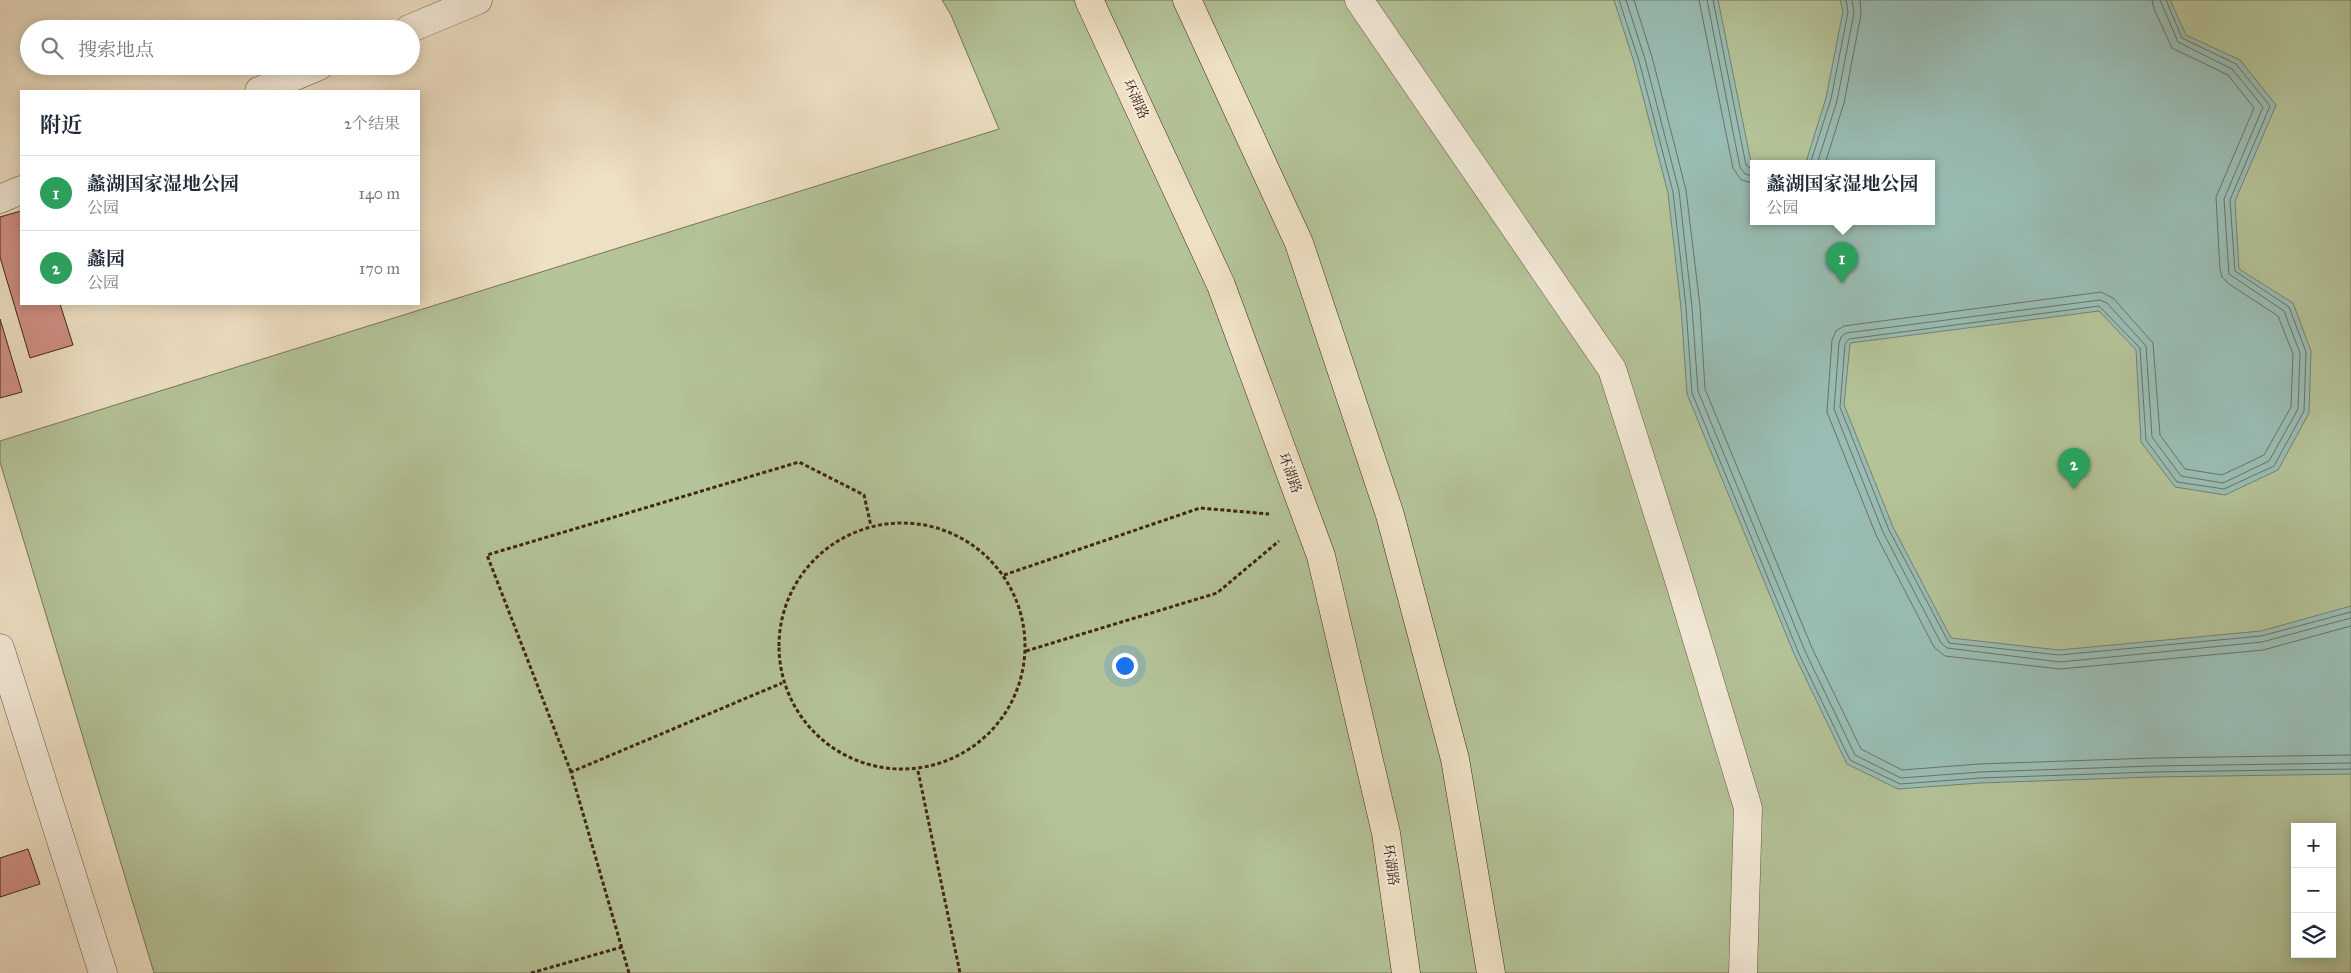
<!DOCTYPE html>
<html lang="zh">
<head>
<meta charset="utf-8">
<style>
  body { margin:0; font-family:"IM FELL Great Primer","Noto Serif SC",serif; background:#f6f6f7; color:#1f2937 }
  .controls { position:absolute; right:15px; bottom:15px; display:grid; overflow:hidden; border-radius:0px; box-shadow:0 2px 12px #0003 }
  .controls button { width:45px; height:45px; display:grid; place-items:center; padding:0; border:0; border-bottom:1px solid #e0e1e3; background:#fff; color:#1f2937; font:25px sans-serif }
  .you { position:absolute; left:1124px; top:665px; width:18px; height:18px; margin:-12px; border:4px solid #fff; border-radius:50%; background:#1a73e8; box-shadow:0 0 0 8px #1a73e833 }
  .badge { display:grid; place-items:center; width:32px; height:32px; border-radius:50%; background:#b45309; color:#fff; font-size:16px; font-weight:700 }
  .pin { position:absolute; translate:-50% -41px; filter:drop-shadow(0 1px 2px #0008) }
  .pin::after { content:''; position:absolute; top:26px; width:18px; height:15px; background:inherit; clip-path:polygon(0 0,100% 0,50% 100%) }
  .popup { position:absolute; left:1750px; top:160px; width:185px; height:65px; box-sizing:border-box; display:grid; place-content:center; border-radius:0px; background:#fff; filter:drop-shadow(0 1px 4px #0005); font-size:16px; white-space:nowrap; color:#747a83 }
  .popup b { font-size:19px; color:#1f2937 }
  .popup::after { content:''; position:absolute; left:50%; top:100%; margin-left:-10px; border:10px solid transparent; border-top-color:#fff }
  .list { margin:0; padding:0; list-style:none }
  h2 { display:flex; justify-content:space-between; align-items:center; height:65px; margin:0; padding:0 20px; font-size:21px }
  h2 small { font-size:16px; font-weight:400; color:#747a83 }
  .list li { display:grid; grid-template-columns:32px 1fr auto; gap:15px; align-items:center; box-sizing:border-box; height:75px; padding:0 20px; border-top:1px solid #e0e1e3 }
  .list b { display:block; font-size:19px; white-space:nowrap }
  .list p { margin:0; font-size:16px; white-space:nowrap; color:#747a83 }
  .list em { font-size:16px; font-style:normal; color:#747a83 }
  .icon { flex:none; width:28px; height:28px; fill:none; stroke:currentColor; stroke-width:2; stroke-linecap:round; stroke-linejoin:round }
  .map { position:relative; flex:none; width:2351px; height:973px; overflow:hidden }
  .search { position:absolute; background:#fff; box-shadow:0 2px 12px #0003; left:20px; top:20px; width:400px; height:55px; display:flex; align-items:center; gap:12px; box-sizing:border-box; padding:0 18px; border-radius:28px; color:#747a83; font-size:19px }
  .panel { position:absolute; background:#fff; box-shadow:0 2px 12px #0003; left:20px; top:90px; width:400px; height:215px; border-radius:0px }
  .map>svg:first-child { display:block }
  .green { fill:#b4c398; stroke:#7a7458; fill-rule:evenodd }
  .water { fill:#99bdb4; stroke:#768075 }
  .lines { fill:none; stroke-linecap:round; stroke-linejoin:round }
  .shore { stroke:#6d7166; stroke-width:1 }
  .building { fill:#d09085; stroke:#412517 }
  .minor-casing { stroke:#6c5442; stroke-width:29 }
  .major-casing { stroke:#412517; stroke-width:29 }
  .path { stroke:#412517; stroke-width:3; stroke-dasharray:4 2.5; stroke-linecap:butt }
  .minor { stroke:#f4ebd9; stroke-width:28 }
  .major { stroke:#eee0c4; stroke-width:28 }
  .labels { text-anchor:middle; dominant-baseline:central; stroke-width:4; stroke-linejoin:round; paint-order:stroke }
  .street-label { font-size:14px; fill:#412517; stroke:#f4ebd9 }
</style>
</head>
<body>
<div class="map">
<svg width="2351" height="973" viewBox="0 0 2351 973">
  <rect width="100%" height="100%" fill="#eee0c4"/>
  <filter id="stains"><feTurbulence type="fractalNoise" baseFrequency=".004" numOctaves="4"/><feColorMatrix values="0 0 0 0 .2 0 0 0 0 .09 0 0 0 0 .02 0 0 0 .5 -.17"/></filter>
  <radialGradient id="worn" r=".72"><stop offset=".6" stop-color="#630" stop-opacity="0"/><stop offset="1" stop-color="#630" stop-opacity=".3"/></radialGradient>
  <path class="green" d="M942,0H2351V973H154L0,462V441L999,129L951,15ZM1753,164H1931V222H1753ZM2295,827H2332V954H2295Z"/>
  <path class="water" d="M1614,0H1718L1753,172V222H1931V164H1795L1806,162L1826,98L1843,11L1840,0H2170L2186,35L2240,60L2276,105L2235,201L2239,269L2293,303L2311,351L2309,413L2278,470L2225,495L2175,487L2141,442L2136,350L2099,311L1850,343L1844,405L1893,527L1951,638L2059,650L2261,631L2351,606V774L2153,777L1980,783L1898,789L1847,764L1795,656L1687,394L1681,308L1668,193L1634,62Z"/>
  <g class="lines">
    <path class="shore" d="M1619,0L1639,61L1673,192L1686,307L1692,393L1799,654L1850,760L1900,784L1980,778L2153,772L2351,769
      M1626,0L1645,59L1679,191L1692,307L1698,391L1805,651L1855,755L1901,778L1980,772L2153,766L2351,763
      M1634,0L1652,57L1686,190L1700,306L1705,389L1812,648L1861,749L1902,770L1979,764L2153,758L2351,755
      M1699,0L1733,168L1741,180L1753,183
      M1707,0L1740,167L1745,174L1753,176
      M1713,0L1746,165L1753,170
      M2152,0L2154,9L2172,48L2228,75L2254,108L2216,197L2220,269L2222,277L2229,284L2278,316L2293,354L2291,407L2264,455L2222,475L2185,469L2160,435L2153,343L2113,298L2101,292L1844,326L1836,331L1832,340L1827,412L1876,535L1934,647L1945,656L2060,669L2263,650L2351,626
      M2160,0L2178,42L2232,69L2263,107L2224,199L2229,274L2284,311L2300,353L2298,409L2269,461L2223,483L2181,476L2152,437L2146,346L2107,303L2100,300L1846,333L1841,337L1839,343L1834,409L1883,532L1941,643L1947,648L2060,662L2262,642L2351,618
      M2166,0L2182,38L2236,64L2270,106L2230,200L2235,271L2289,307L2306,352L2304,411L2274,466L2224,489L2177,482L2146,440L2140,348L2099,306L1849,339L1845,344L1840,407L1889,530L1949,643L2059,655L2261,636L2351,612
      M1810,164L1831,99L1848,12L1846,0
      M1817,164L1837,101L1854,13L1852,0
      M1825,164L1844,103L1861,14L1860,0"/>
  </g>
  <path class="building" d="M21,211V304H60L73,345L30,358L0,257V217Z
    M0,319L22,392L0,398Z
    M28,849L40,884L0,897V858Z"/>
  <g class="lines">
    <defs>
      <path id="minor" d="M1359,0L1612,369L1679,580L1748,808L1743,973
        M409,29L478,0
        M259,91L319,66
        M0,199L21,190
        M0,648L103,973"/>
      <path id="major" d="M1089,0L1221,285L1321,556L1386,833L1406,973
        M1187,0L1299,243L1390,515L1455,759L1491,973"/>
    </defs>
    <use href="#minor" class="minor-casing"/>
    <use href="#major" class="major-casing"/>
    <path class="path" d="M779 646a123 123 0 1 1 246 0a123 123 0 1 1-246 0Z
      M1004,575L1200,508L1269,514
      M1026,651L1217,593L1279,541
      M918,771L960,973
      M571,772L487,555L799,462L864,495L871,526
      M531,973L622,947
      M629,973L571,772L782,683"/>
    <use href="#minor" class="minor"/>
    <use href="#major" class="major"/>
  </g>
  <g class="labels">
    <g class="street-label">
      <text transform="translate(1136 99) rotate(66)">环湖路</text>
      <text transform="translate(1290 473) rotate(70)">环湖路</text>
      <text transform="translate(1391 865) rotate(82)">环湖路</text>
    </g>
  </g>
  <rect width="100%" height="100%" filter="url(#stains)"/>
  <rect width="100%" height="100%" fill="url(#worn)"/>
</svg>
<div class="controls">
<button>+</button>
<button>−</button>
<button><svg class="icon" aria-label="layers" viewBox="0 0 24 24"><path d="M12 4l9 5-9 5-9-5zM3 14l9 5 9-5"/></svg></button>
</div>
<div class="you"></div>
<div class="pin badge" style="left:1842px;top:283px;background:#2e9e5b">1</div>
<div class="popup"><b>蠡湖国家湿地公园</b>公园</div>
<div class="pin badge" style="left:2074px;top:489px;background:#2e9e5b">2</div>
<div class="search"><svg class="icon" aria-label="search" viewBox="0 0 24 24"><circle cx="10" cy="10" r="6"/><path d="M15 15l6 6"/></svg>搜索地点</div>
<section class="panel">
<h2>附近<small>2个结果</small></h2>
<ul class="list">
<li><span class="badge" style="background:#2e9e5b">1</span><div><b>蠡湖国家湿地公园</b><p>公园</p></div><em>140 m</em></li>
<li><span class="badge" style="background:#2e9e5b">2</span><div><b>蠡园</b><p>公园</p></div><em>170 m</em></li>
</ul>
</section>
</div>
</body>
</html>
